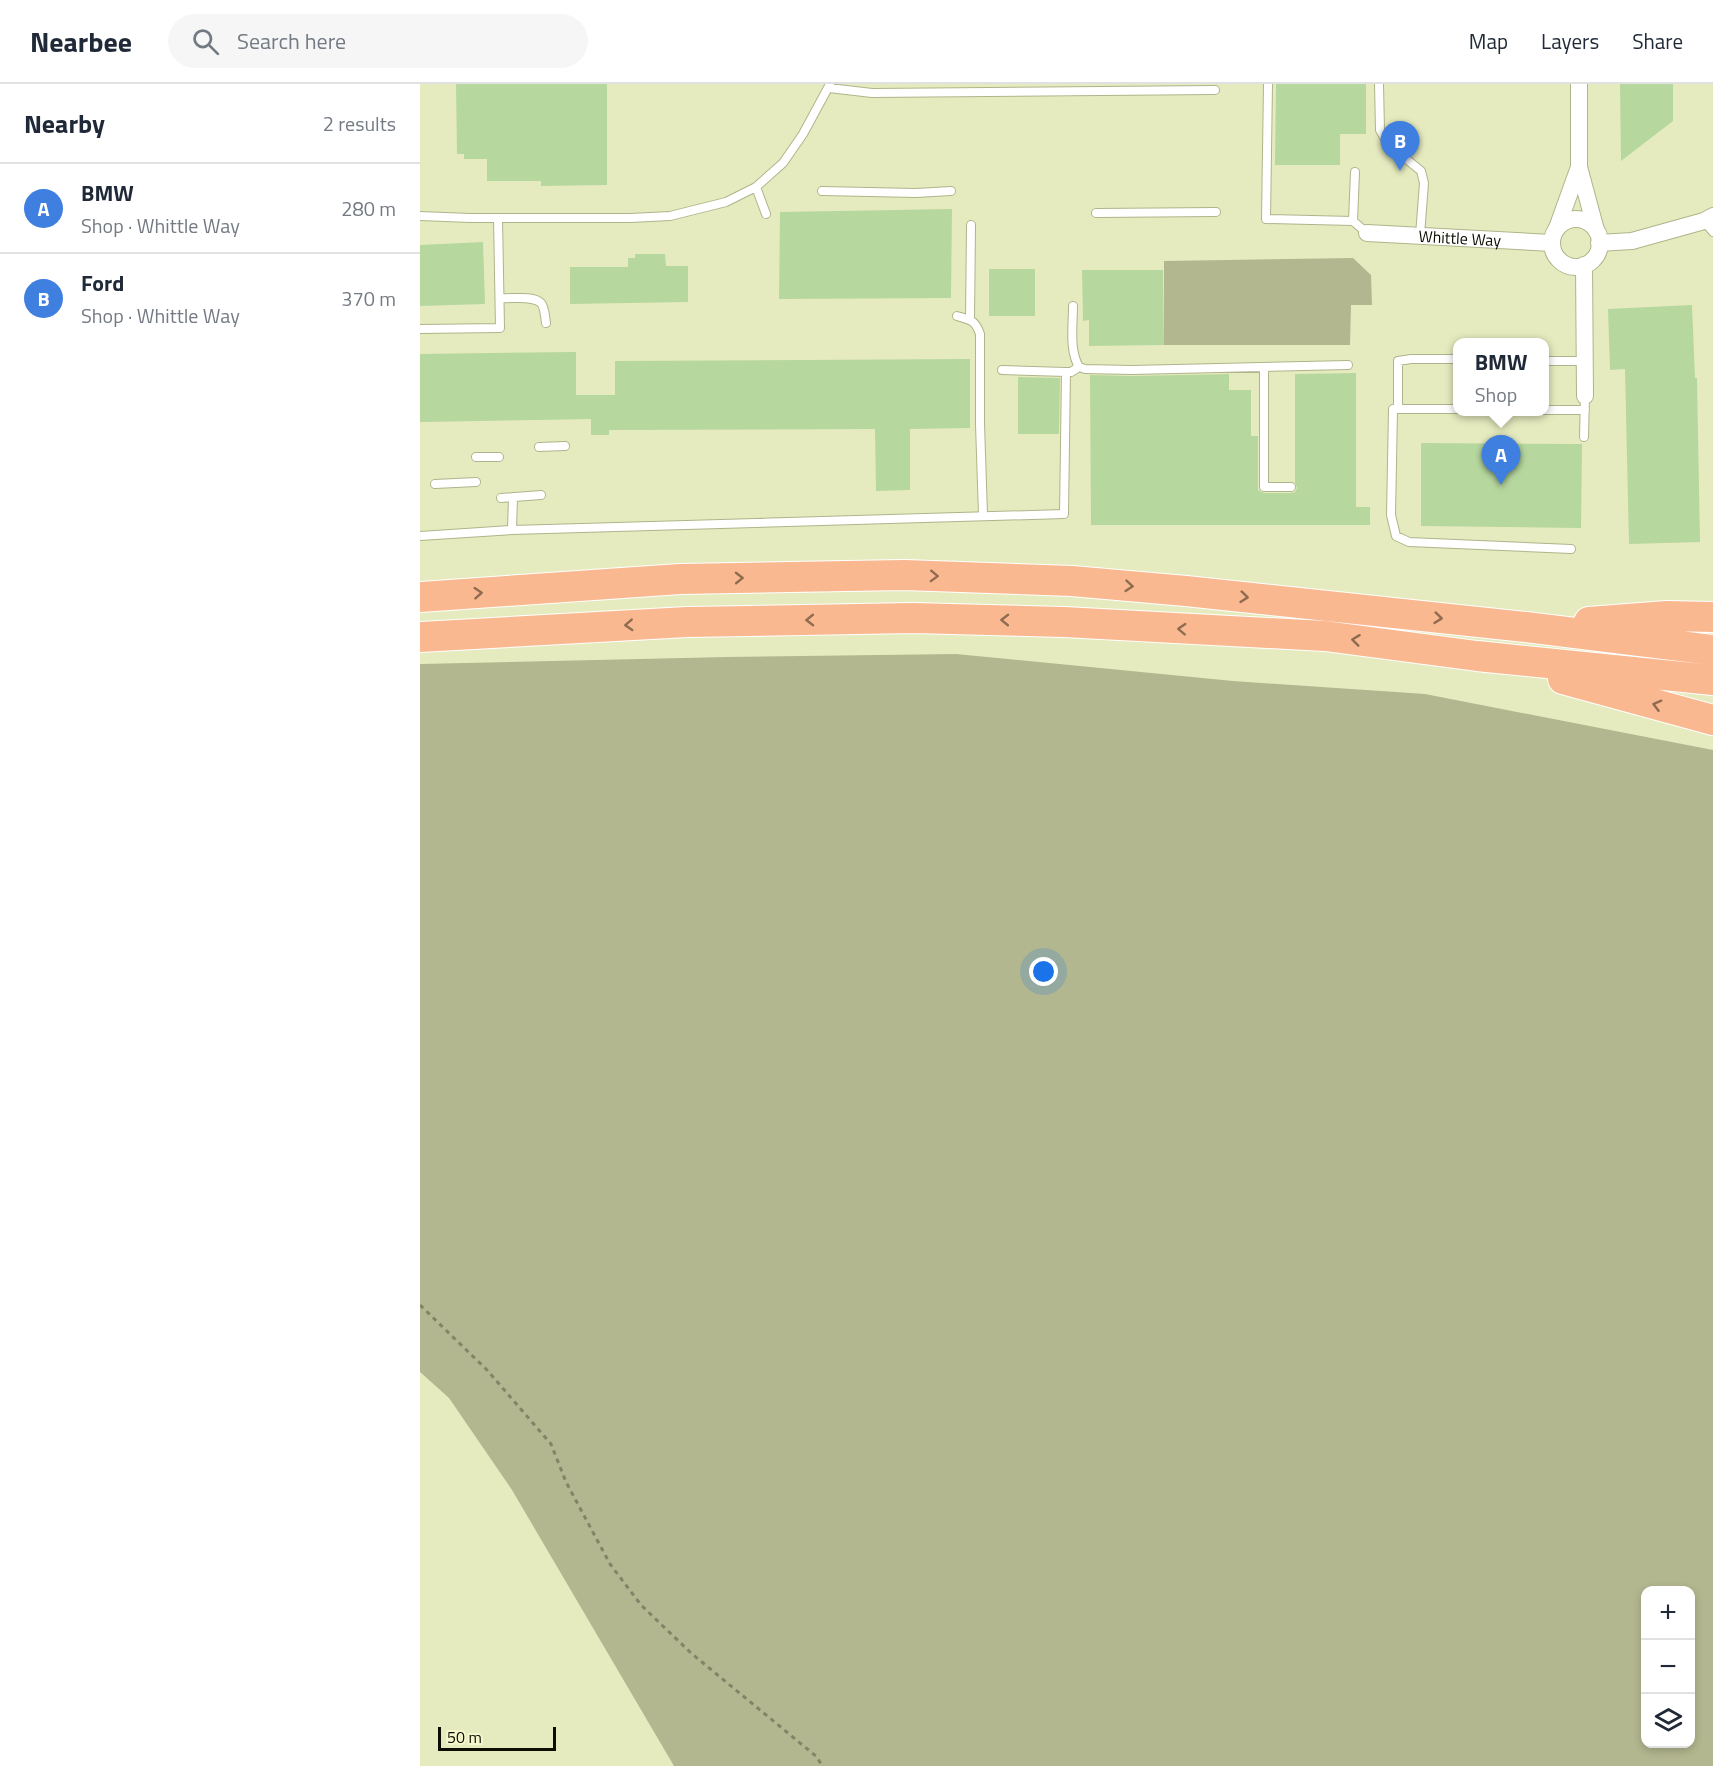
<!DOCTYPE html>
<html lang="en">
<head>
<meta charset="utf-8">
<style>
  body { margin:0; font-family:"Titillium Web",sans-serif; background:#f6f6f7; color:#1f2937 }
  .controls { position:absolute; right:18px; bottom:18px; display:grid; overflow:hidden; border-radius:12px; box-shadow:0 3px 9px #0003 }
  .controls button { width:54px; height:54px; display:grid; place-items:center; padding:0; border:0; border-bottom:2px solid #e0e1e3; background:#fff; color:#1f2937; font:30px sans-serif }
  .scale { position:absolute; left:18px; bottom:15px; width:118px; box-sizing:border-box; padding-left:6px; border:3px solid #0d0e02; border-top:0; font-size:16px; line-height:21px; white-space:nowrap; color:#0d0e02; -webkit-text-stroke:4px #f4f8cc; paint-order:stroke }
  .you { position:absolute; left:624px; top:888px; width:21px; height:21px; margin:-15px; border:4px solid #fff; border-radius:50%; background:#1a73e8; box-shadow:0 0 0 9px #1a73e833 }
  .badge { display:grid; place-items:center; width:39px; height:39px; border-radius:50%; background:#111827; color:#fff; font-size:20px; font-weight:700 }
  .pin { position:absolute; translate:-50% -50px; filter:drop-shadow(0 2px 3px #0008) }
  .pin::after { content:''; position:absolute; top:32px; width:21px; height:18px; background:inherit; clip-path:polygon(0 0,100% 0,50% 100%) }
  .popup { position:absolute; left:1033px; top:254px; width:96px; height:78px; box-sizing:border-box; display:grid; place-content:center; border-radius:12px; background:#fff; filter:drop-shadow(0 2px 4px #0005); font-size:20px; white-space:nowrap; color:#747a83 }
  .popup b { font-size:22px; color:#1f2937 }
  .popup::after { content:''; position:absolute; left:50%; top:100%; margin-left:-12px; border:12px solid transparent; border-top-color:#fff }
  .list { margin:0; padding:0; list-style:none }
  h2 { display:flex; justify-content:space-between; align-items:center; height:78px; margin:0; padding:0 24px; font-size:26px }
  h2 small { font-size:20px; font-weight:400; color:#747a83 }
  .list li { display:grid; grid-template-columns:39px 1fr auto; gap:18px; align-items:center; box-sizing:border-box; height:90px; padding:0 24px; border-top:2px solid #e0e1e3 }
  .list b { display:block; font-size:22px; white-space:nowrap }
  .list p { margin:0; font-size:20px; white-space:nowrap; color:#747a83 }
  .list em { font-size:20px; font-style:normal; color:#747a83 }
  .icon { flex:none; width:33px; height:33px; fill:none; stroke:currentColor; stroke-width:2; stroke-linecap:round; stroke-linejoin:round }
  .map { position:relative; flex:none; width:1293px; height:1682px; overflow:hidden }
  header { display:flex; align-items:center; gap:36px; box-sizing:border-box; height:84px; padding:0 30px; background:#fff; border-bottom:2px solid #e0e1e3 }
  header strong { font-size:28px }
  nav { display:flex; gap:33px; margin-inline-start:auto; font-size:21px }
  .search { width:420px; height:54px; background:#f6f6f7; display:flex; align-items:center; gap:15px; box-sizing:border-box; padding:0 21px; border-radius:33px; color:#747a83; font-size:22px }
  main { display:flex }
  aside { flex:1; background:#fff }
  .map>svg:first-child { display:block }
  .green { fill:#b3b78f; fill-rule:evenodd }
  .building { fill:#b6d79e }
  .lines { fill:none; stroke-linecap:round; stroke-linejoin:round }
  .service-casing { stroke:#b0b48a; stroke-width:10 }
  .minor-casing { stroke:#b0b48a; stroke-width:18 }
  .motorway-casing { stroke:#fff; stroke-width:32 }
  .path { stroke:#818467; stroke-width:3; stroke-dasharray:4.5 4.5; stroke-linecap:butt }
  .service { stroke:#fff; stroke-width:8 }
  .minor { stroke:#fff; stroke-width:16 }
  .motorway { stroke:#fab890; stroke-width:30 }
  .oneway { stroke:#8f6c50 }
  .labels { text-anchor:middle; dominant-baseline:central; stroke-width:5; stroke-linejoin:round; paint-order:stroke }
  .street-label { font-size:16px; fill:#0d0e02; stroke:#f4f8cc }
</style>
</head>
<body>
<header>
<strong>Nearbee</strong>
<div class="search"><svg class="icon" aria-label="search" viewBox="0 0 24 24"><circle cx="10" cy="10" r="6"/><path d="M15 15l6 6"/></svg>Search here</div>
<nav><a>Map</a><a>Layers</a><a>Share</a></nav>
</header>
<main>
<aside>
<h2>Nearby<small>2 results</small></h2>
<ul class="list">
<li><span class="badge" style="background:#3f7fe0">A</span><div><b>BMW</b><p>Shop · Whittle Way</p></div><em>280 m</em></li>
<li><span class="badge" style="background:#3f7fe0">B</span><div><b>Ford</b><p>Shop · Whittle Way</p></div><em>370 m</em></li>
</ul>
</aside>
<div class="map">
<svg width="1293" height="1682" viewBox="0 0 1293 1682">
  <rect width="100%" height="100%" fill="#e6ebbf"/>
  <path class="green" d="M933,174L951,191L952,221H931L930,261H744V177Z
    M536,570L813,597L1005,610L1293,666V1682H254L92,1406L29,1314L0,1288V580L307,573ZM1226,1506H1270V1660H1226Z"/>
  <path class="building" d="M36,0H187V101L121,102V97H67V75H44V70H37Z
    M856,0H946V50H920V81H855Z
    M1200,0H1253V37L1201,77Z
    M532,125L531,214L359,215L360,128Z
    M63,158L65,220L0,222V161Z
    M215,170H245L246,182H268V218L150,220V183H208V174H215Z
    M569,185H615V232H569Z
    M662,186H743L744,261L669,262V236L663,237Z
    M1272,221L1275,294H1277L1280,458L1209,460L1205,285L1190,286L1188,225Z
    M156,268V311H195V277L550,275V344L490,345V406L456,407L455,345L189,346V351H171V335L0,338V270Z
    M936,289V423H950V441H671L670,291L712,292L809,290V306H831V352H838V406L844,409H871L875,408L877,404L875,399V290Z
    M598,293L640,294L639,350H598Z
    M1001,359L1162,360L1161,444L1001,442Z"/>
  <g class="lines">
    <defs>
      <path id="service" d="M848,0L846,135L933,137
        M959,0L960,46L968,60L1001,87L1004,99L1000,151
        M409,4L452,9L795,6
        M935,88L933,137L947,149
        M336,103L346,130
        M402,107L496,109L531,107
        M676,129L796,128
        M0,132L50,134H210L250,132L306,118L336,103L363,79L383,50L410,0
        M1284,137L1293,148
        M81,214C91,215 113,211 121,219C125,224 125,233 126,239
        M653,222C653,242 649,266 659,283
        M537,232C551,236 555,236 560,250V340L563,431
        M550,235L551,141
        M0,245L80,244L78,134
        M1124,277H1166
        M844,283V403H871
        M582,286L646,288H651L659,283L665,285L712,286L928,281
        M978,325V277L991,275H1038
        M1038,325H973L971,431L976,452L989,458L1151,465
        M1124,326H1165
        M1164,353L1165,312
        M119,363L145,362
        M56,373H79
        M15,400L56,398
        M81,414L121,411
        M92,446L93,413
        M0,452L92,446L644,430L646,288"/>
      <g id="minor">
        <path d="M1159,0V83L1176,146"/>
        <circle cx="1156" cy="159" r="24"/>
        <path d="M1137,144L1159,83"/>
        <path id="s1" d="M947,149L1132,159"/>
        <path d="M1179,159L1212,157L1284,137L1293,132"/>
        <path d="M1164,181L1165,312"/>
      </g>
      <path id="motorway" d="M0,513L260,495L484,491L652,497L766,507L1106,543L1293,566
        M1169,538L1247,532L1293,533
        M0,553L267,538L493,534L644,538L905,552L1057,572L1293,596
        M1143,595L1293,636"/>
    </defs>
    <use href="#service" class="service-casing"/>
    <use href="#minor" class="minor-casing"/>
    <use href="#motorway" class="motorway-casing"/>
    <path class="path" d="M0,1221L67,1286L131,1360L146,1398L190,1480L221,1521L271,1569L397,1673L402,1682"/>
    <use href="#service" class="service"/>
    <use href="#minor" class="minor"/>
    <use href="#motorway" class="motorway"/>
  </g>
  <defs><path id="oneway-chevron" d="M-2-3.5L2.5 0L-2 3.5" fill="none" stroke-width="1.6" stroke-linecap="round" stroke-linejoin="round" transform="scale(1.5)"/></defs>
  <g class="oneway">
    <use href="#oneway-chevron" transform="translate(514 492) rotate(2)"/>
    <use href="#oneway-chevron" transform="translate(319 494) rotate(-1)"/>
    <use href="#oneway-chevron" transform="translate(709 502) rotate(5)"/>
    <use href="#oneway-chevron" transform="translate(58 509) rotate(-4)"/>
    <use href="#oneway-chevron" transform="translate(824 513) rotate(6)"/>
    <use href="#oneway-chevron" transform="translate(1018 534) rotate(6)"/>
    <use href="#oneway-chevron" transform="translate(390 536) rotate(179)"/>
    <use href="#oneway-chevron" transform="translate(585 536) rotate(-179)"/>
    <use href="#oneway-chevron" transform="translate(209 541) rotate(177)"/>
    <use href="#oneway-chevron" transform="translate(762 545) rotate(-177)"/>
    <use href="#oneway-chevron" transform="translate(936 556) rotate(-173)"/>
    <use href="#oneway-chevron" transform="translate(1237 621) rotate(-165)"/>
  </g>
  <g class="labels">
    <g class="street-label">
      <text stroke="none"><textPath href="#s1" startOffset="93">Whittle Way</textPath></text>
    </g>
  </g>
</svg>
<div class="controls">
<button>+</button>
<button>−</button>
<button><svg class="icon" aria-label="layers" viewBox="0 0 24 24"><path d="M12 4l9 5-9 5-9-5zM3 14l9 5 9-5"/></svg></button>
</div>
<div class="scale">50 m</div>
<div class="you"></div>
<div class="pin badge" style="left:1081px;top:401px;background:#3f7fe0">A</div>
<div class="popup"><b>BMW</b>Shop</div>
<div class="pin badge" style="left:980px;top:87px;background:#3f7fe0">B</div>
</div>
</main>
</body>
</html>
